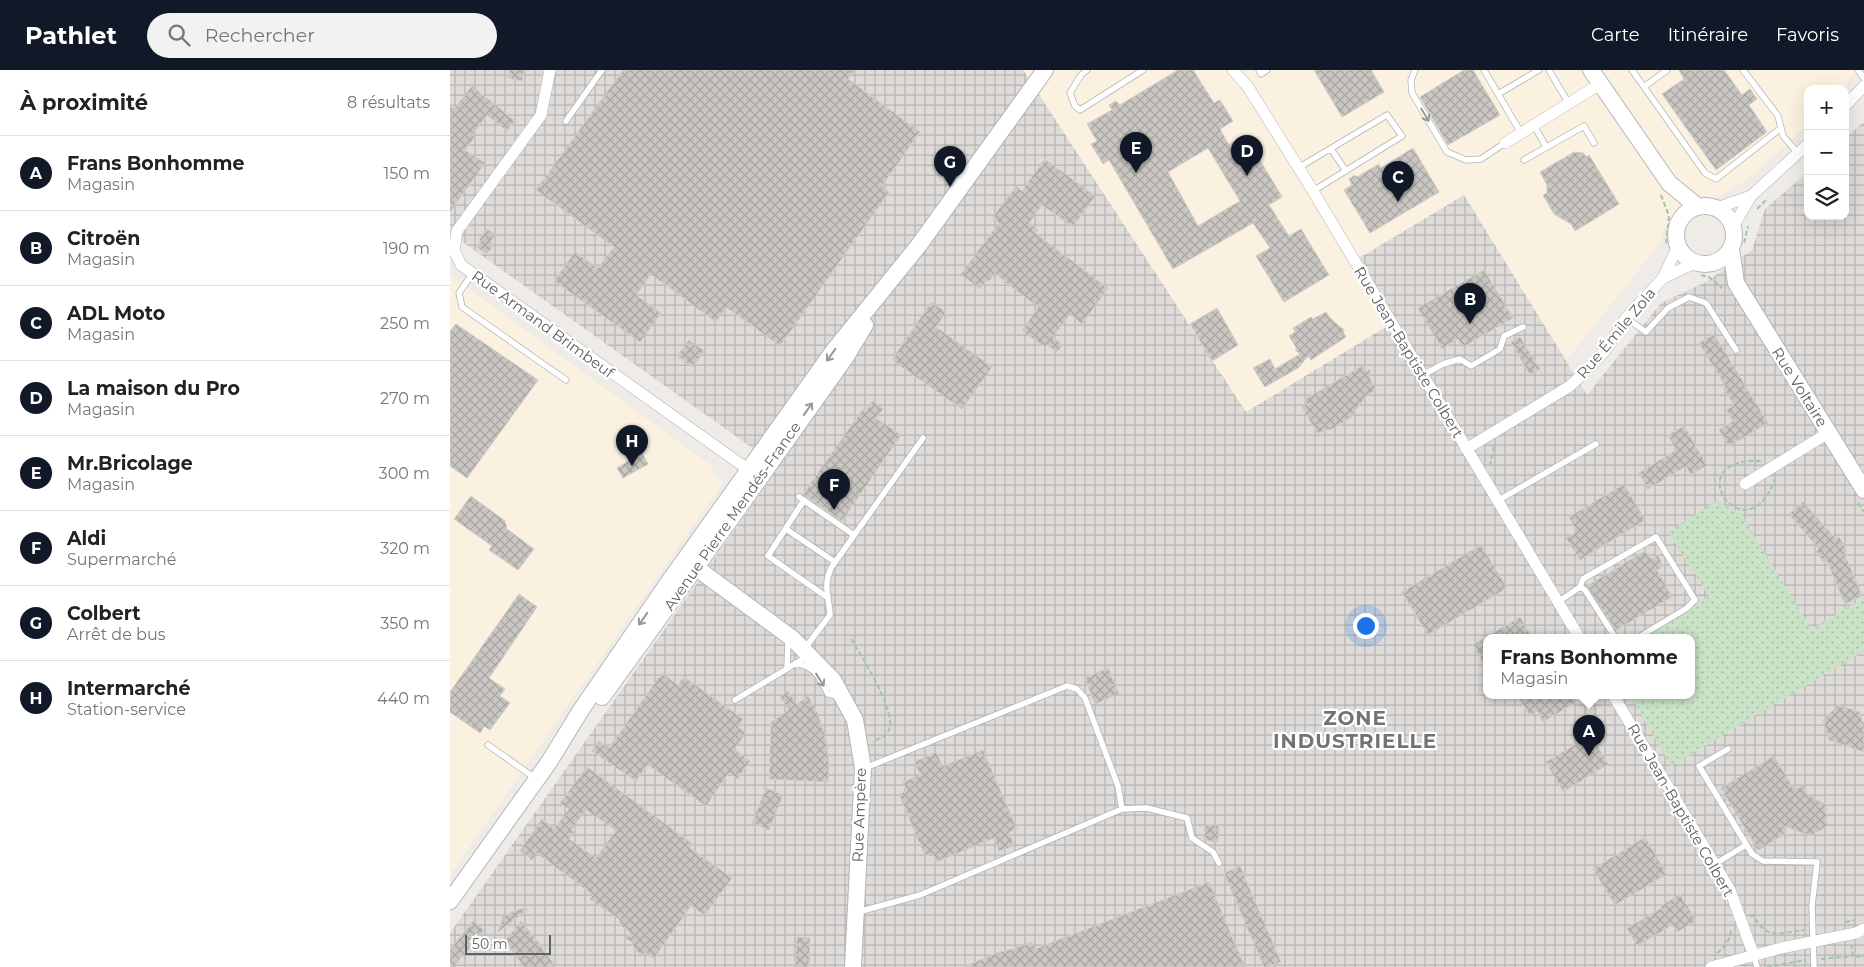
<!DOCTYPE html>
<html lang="fr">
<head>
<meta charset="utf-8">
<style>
  body { margin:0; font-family:Montserrat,sans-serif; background:#f2f2f2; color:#222 }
  .controls { position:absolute; right:15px; top:15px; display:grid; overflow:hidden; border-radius:10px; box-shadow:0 5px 20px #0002 }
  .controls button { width:45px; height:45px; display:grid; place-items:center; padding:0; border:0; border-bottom:1px solid #e0e0e0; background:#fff; color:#222; font:25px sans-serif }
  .scale { position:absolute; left:15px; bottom:12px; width:86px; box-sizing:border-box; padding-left:5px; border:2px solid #5e6265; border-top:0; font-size:14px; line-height:18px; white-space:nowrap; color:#5e6265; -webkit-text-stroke:4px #fff; paint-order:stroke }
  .you { position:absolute; left:915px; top:555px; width:18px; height:18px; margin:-12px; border:4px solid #fff; border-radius:50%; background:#1a73e8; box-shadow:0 0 0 8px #1a73e833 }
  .badge { display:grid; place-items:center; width:32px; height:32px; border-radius:50%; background:#111827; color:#fff; font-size:16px; font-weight:700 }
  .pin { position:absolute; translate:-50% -41px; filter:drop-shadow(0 1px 2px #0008) }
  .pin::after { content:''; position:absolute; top:26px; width:18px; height:15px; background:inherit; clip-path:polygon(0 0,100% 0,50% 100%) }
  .popup { position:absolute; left:1033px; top:564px; width:212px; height:65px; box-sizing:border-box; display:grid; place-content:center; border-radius:10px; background:#fff; filter:drop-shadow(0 1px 4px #0005); font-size:16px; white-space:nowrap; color:#767676 }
  .popup b { font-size:19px; color:#222 }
  .popup::after { content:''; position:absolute; left:50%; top:100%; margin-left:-10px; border:10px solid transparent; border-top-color:#fff }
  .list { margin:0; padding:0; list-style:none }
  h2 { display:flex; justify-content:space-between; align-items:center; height:65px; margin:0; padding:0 20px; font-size:21px }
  h2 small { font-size:16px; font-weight:400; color:#767676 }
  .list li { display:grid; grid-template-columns:32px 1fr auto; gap:15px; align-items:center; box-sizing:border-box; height:75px; padding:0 20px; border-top:1px solid #e0e0e0 }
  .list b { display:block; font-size:19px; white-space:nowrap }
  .list p { margin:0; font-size:16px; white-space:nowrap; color:#767676 }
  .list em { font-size:16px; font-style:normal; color:#767676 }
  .icon { flex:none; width:28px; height:28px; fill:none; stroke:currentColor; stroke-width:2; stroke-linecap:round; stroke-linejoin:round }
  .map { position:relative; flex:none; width:1414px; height:897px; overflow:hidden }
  header { display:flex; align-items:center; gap:30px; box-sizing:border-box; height:70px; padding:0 25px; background:#111827; color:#fff }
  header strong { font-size:24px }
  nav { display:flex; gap:28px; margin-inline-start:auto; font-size:18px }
  .search { width:350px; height:45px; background:#f2f2f2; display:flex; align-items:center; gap:12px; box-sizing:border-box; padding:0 18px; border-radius:28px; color:#767676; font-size:19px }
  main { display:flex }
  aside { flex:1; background:#fff }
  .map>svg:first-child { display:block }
  .commercial { fill:#faf1e0 }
  .industrial { fill:url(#industrial-grid); fill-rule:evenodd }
  .grass { fill:url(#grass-dots) }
  .building { fill:url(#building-cross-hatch); stroke:#d3cdc6; fill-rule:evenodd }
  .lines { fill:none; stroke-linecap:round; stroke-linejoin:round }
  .lane-casing { stroke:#b2b4b7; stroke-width:7 }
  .street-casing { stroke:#b2b4b7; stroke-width:12 }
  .secondary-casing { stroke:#b3b6ba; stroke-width:18 }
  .path { stroke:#a2c5a8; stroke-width:2; stroke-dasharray:5 2.5; stroke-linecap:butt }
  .lane { stroke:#fff; stroke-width:5.5 }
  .street { stroke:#fff; stroke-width:11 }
  .secondary { stroke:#fff; stroke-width:16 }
  .oneway { stroke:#96999b }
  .labels { text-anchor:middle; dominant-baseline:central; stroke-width:4.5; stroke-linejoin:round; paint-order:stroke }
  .street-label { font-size:15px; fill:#5e6265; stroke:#fff }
  .district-label { font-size:20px; font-weight:bold; letter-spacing:1px; fill:#6f7477; stroke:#fff }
</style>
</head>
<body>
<header>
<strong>Pathlet</strong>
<div class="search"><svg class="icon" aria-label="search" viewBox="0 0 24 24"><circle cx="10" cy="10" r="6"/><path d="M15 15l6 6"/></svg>Rechercher</div>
<nav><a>Carte</a><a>Itinéraire</a><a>Favoris</a></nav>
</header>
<main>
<aside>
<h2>À proximité<small>8 résultats</small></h2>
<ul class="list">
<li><span class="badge">A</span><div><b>Frans Bonhomme</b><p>Magasin</p></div><em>150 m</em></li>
<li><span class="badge">B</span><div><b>Citroën</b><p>Magasin</p></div><em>190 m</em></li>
<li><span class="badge">C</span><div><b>ADL Moto</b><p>Magasin</p></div><em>250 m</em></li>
<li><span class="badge">D</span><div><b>La maison du Pro</b><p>Magasin</p></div><em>270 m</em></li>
<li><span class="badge">E</span><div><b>Mr.Bricolage</b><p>Magasin</p></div><em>300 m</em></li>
<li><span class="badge">F</span><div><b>Aldi</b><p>Supermarché</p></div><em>320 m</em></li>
<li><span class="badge">G</span><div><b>Colbert</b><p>Arrêt de bus</p></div><em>350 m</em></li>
<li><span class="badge">H</span><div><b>Intermarché</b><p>Station-service</p></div><em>440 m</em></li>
</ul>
</aside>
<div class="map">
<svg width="1414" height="897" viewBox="0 0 1414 897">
  <defs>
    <pattern id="industrial-grid" width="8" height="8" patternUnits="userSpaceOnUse" patternTransform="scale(1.25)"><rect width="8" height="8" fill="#dedbd9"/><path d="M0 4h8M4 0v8" fill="none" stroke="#b7b5b4"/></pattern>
    <pattern id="grass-dots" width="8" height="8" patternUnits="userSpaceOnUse" patternTransform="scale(1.25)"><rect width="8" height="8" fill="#cae3c7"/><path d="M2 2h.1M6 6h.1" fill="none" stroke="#a7bba5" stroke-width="1.8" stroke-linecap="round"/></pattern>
    <pattern id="building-cross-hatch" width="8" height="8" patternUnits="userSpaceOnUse" patternTransform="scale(1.25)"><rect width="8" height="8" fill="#cac7c3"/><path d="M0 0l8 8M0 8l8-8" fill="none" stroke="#a7a5a2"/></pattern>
  </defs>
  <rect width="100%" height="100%" fill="#efece7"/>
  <path class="commercial" d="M573,0H1407L1391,19H1358V55L1294,112L1212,160L1210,173L1115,292L1014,125L940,255L796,343Z
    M0,205L260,395L272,414L0,805Z"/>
  <path class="industrial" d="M0,0H573L796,342L939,255L901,193L1014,125L1137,325L1211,233L1256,212L1302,180L1315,139L1358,102V146H1395V68L1414,52V897H0V863L329,397L0,163ZM1036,567H1242V625H1036Z"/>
  <path class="grass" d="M1267,431L1291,444L1361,559L1414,528V581L1221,696L1180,625H1242V567H1196L1259,526L1218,462Z"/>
  <path class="building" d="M59,0H74L72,11L58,8Z
    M173,0H405L398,9L470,62L432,116L439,122L330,276L276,237L266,252L201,204L186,225L211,243L190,272L104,211L125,182L148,198L164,177L86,120Z
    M728,0H743L764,33L770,30L783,51L770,59L779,75L795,65L832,127L819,135L839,166L851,159L879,205L834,232L806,186L820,178L803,153L723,199L659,90L653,94L641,74L647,71L637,54L662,40L659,35L666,31L670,35ZM758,78L790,131L748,156L718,102Z
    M864,0H921L934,22L892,47Z
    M1014,0H1023L1050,45L998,75L970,27Z
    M1229,0H1274L1292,25L1300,19L1307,29L1299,35L1317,62L1266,100L1212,24L1234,9Z
    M22,16L65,51L57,61L37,45L22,65L25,67L15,80L35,93L0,142V36L4,39Z
    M963,78L989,122L920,163L894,120L902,115L899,109L905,105L907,107L929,94L931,98Z
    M1124,82L1133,83L1137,87L1139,85L1169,134L1125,161L1121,154L1104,144L1093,125L1097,123V115L1090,102Z
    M595,89L645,126L623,157L592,135L579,153L588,160L585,163L658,218L632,254L620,244L603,267L613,275L607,282L597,275L595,277L572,261L588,237L545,204L539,211L537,210L530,219L511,204L549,153L543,147L566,116L572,121Z
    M37,159L45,165L41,171L42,178L36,184L27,177L31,171L29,170Z
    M1034,200L1063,248L1013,277L1008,269L992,279L968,238Z
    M481,232L496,242L486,257L542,297L512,339L442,290Z
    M767,238L788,275L762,291L740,254Z
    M876,242L881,249L894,260L893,262L896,267L861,290L858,286L848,298L815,317L803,298L820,289L825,299L850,284L845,280L847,279L839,266L845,262L843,258L861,247L863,249Z
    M6,254L88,310L17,408L0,396V261Z
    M1264,264L1318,353L1279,376L1269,360L1283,351L1276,340L1284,335L1275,320L1277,319L1249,273Z
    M1070,267L1090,299L1080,305L1061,272Z
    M239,270L254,281L243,297L227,286Z
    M912,296L916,302L920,299V308L926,320L916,326L901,347L891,354L882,359L867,363L852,337L857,334L854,330Z
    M422,331L433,339L426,348L451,365L392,451L353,424L413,339L416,341Z
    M1234,356L1257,395L1241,405L1236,396L1198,419L1189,403L1226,380L1218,365Z
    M192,383L198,394L173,408L167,398Z
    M1174,414L1195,450L1130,490L1116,468L1127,462L1119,447Z
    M21,426L55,451L57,459L84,479L68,500L39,480L42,476L4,449Z
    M1353,432L1386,469L1389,467L1396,478L1393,480L1412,526L1395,534L1377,491L1374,493L1366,481L1369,479L1339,444Z
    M1031,475L1057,518L978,565L952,522Z
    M1195,481L1201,489L1208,485L1213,496L1207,500L1222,527L1166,560L1137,516Z
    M69,524L87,537L39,608L55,619L50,626L60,633L40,660L34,656L30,663L0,642V622Z
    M1070,547L1082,567H1036V598L1023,575Z
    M658,598L669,624L645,634L635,608Z
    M212,603L228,615L234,607L293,649L288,657L296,663L284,679L300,691L288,709L279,703L256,736L198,695L186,711L142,681L149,671L159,678Z
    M338,621L347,634L358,626L367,642L376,668L379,694L378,712L319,709L321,652L339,640L330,627Z
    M1067,625H1122L1126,632L1093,652L1087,641L1080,646Z
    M1388,635L1410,642L1412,652H1414V682L1379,670L1373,650Z
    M1141,665L1158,694L1113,722L1096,692Z
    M533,680L567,759L559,762L564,776L549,781L544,768L486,792L483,784L475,786L449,724L457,721L453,712L471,705L464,692L486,682L493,696Z
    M1324,686L1344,719L1354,716L1357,724L1376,735L1377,756L1361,766L1334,756V765L1308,780L1271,718Z
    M137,697L243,774L240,778L282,808L255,845L241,836L204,888L196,883L191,884L184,879L183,873L176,868L180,862L170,855L169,849L140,829L143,825L87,783L82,790L70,781L92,749L104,759L119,739L110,733ZM136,740L166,760L146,788L119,769L124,762L121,760Z
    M316,718L333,725L319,760L302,753Z
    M755,755H769L768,772L754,770Z
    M1195,767L1217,804L1165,835L1143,799Z
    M790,796L831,892L818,897H814L774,803Z
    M759,812L795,897H513L552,881L553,882L582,872L585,879Z
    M1230,824L1246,851L1227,862L1222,855L1187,876L1177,858L1212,838L1211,836Z
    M76,837L78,839L48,862L53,846Z
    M23,851L34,860L13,887L12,886L4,897H0V880Z
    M71,851L88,872L106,897H74L55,871Z
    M347,867L360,868L359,897H345Z"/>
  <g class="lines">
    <defs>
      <path id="lane" d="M637,0L631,5L620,23L625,36L630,40L693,0
        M809,0L811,4L817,0
        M965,0L961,10L962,23L997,82L1016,90L1031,89L1055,73
        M1034,0L1071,63
        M1099,0L1119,34
        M1182,0L1255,103L1266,109L1331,58
        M1293,0L1328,46L1333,66L1348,83
        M1408,0L1414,8
        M1194,17L1217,0
        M1048,24L1089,0
        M116,51L152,0
        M1084,55L1096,77
        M881,79L896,101
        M1074,90L1134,56L1144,73
        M848,98L937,45L952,66L863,121
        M22,204L9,223L12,237L116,310
        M1176,248L1196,262L1218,238L1239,227L1256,233L1286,280
        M973,305L993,294L1010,289L1021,296L1050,279L1054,266L1073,257
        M349,427L404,465
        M354,430L318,486L378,528
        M1047,431L1146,374
        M336,459L385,492
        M1130,517L1135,520L1165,567
        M1108,532L1130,517L1133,509L1206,467L1245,530L1237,538L1189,567
        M355,578L380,545C379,527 373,515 381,498L473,368
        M346,593C367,598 369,607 378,624L388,626
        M337,599L338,571
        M285,630L358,586
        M38,675L85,708
        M1278,679L1249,696L1302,784L1313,791L1367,792L1362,836L1364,897
        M415,698L617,616L627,619L635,628L668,716L672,739
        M1265,794L1296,775
        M408,842L470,825L672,739L697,738L737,748L742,768L763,782L769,793
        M1304,886L1307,897"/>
      <path id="street" d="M100,0L91,45L7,161L4,180L11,195L303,403
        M783,0L798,17L863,121L1129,567
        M1395,36L1414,16
        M1055,73L1150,14
        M1267,138L1301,126
        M1283,157L1301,126L1358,74
        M1213,208L1228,176
        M1016,379L1120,316L1138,299L1155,281L1176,248L1213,208L1238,196L1248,193
        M1295,414L1378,363
        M1163,625L1280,820L1304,886
        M1261,897L1331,878L1406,863L1414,859"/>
      <path id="secondary" d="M1141,0L1219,113L1248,137
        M1226 165a29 29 0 1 1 58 0a29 29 0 1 1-58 0Z
        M1281,179L1286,213L1414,420
        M237,491L343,569L383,610L405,650L413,698L403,897
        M152,627L290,436L397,285L415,255
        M0,831L99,692L131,640L218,513L385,279L469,175L595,0"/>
    </defs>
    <use href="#lane" class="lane-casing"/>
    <use href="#street" class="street-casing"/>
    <use href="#secondary" class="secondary-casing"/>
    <path class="path" d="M1395,52L1400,46
      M1211,125L1219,146L1216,174
      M1307,139L1318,128
      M1294,173L1298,156
      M1251,205L1259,207L1272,218
      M1311,391C1224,387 1297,489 1325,409
      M1040,396L1044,376
      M1408,433L1414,442
      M401,569C411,585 447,642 439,660C436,666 429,669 423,671
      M1300,846L1303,845C1318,871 1328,863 1354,860
      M1395,852L1405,850
      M1401,874L1403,886L1414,887
      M1267,883C1276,876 1281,869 1281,858
      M1371,889L1403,886
      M1317,897L1356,890"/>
    <use href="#lane" class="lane"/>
    <use href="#street" class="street"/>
    <use href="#secondary" class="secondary"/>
  </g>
  <defs><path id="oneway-shaft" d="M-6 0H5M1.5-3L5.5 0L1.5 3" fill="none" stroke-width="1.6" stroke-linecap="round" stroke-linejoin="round" transform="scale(1.25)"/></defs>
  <g class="oneway">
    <use href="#oneway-shaft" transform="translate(975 45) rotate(59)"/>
    <use href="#oneway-shaft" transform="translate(381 285) rotate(126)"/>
    <use href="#oneway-shaft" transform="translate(358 339) rotate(-55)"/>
    <use href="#oneway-shaft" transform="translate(193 549) rotate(125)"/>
    <use href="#oneway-shaft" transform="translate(370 610) rotate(58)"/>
  </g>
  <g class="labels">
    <g class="street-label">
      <text transform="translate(93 254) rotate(36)">Rue Armand Brimbeuf</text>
      <text transform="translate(1166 263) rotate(-50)">Rue Émile Zola</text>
      <text transform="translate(959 282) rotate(59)">Rue Jean-Baptiste Colbert</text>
      <text transform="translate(1350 317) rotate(58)">Rue Voltaire</text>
      <text transform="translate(282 446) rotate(-55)">Avenue Pierre Mendés-France</text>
      <text transform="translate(1231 740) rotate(60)">Rue Jean-Baptiste Colbert</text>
      <text transform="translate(409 745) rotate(-88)">Rue Ampère</text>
    </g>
    <g class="district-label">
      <text x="905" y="648">ZONE<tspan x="905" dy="23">INDUSTRIELLE</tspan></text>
    </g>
  </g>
</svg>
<div class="controls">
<button>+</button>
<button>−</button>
<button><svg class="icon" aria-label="layers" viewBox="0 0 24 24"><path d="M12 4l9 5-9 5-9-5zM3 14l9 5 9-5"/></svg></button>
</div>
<div class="scale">50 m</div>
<div class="you"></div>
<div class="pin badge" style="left:1139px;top:686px">A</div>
<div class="popup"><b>Frans Bonhomme</b>Magasin</div>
<div class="pin badge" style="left:1020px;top:254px">B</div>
<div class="pin badge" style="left:948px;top:132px">C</div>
<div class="pin badge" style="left:797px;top:106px">D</div>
<div class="pin badge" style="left:686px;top:103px">E</div>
<div class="pin badge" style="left:384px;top:440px">F</div>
<div class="pin badge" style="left:500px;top:117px">G</div>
<div class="pin badge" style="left:182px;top:396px">H</div>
</div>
</main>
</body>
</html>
